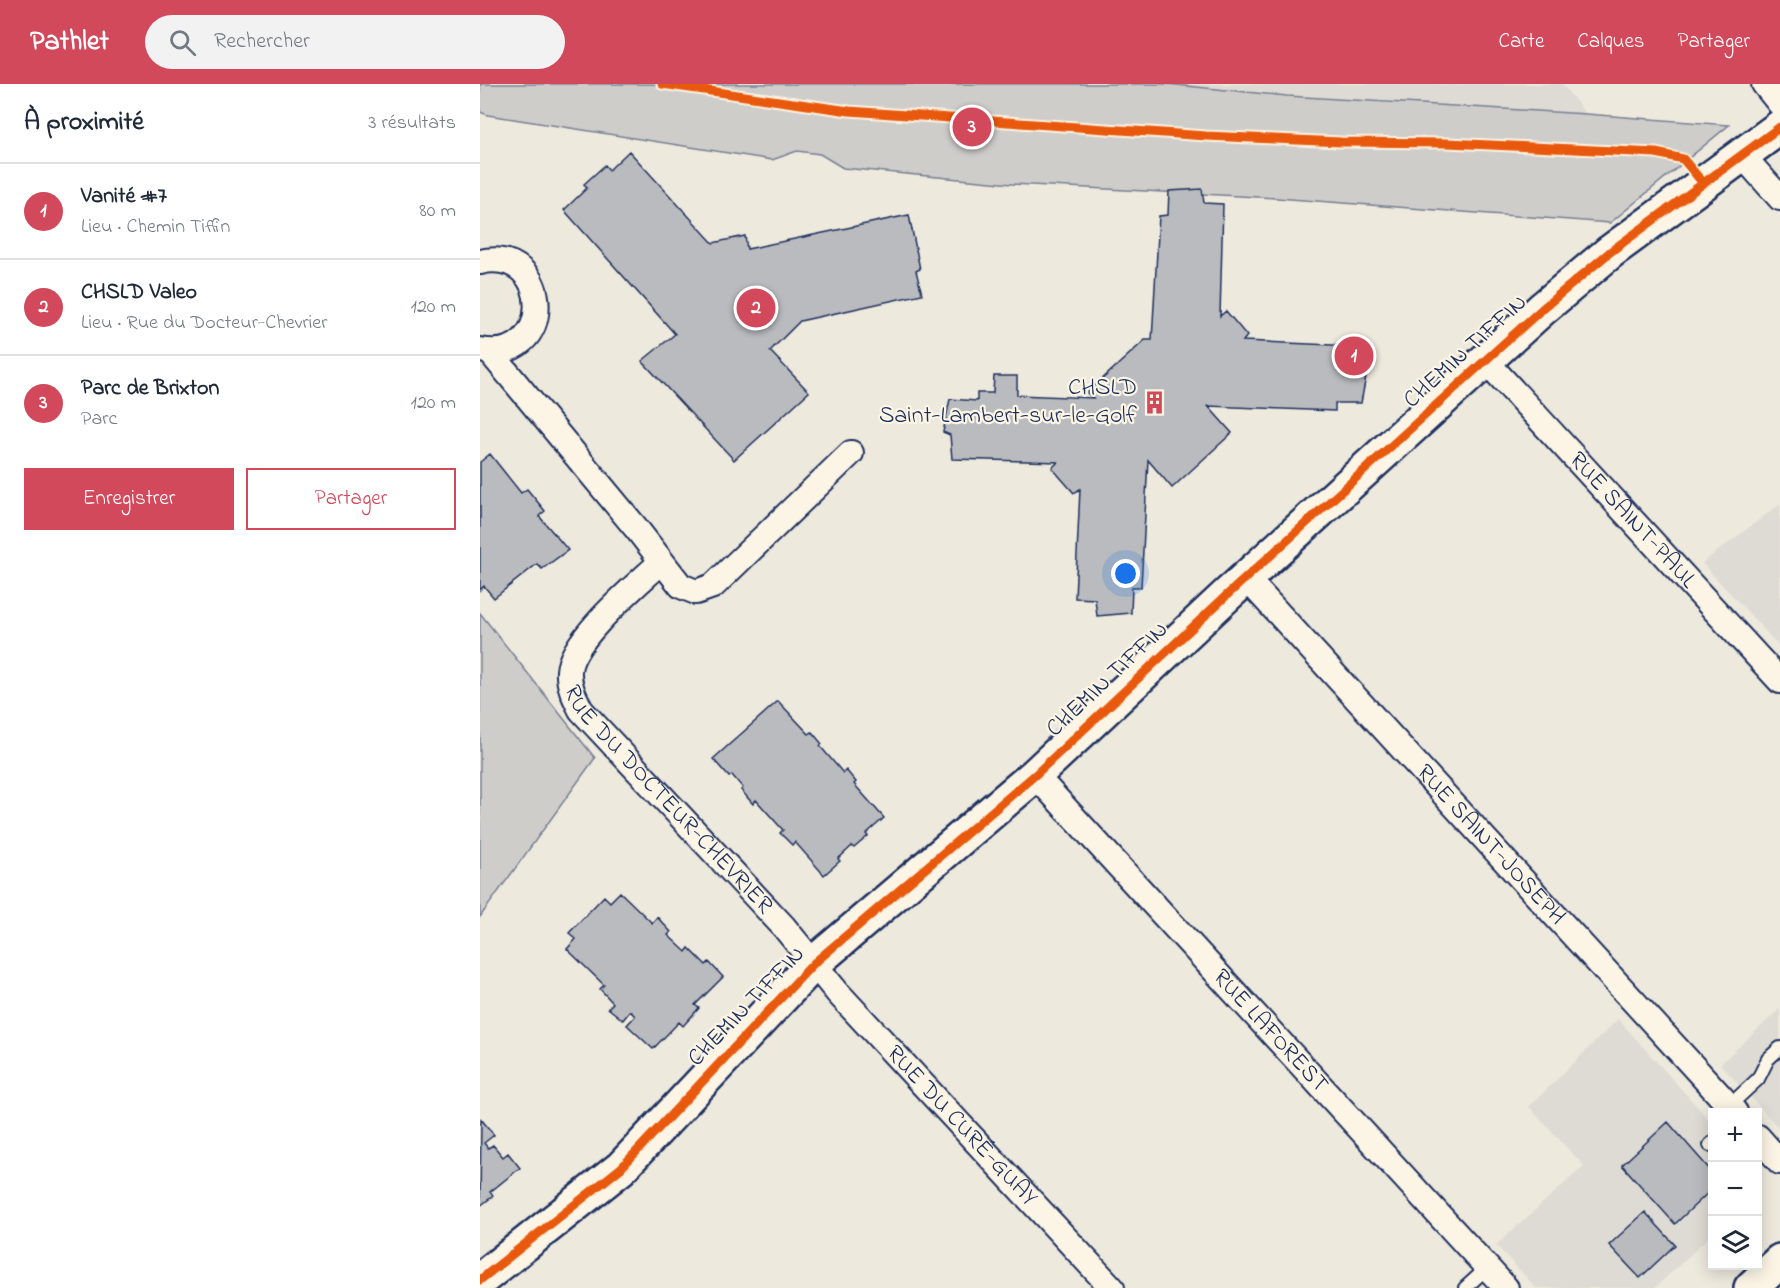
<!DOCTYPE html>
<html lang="fr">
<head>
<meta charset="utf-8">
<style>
  body { margin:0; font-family:"Indie Flower",sans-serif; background:#f2f2f3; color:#1f2937 }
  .controls { position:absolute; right:18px; bottom:18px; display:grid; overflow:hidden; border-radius:0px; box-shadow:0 3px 15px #0003 }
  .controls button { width:54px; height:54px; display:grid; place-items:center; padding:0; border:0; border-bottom:2px solid #e0e1e3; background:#fff; color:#1f2937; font:30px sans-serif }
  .you { position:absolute; left:646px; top:490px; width:21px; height:21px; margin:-15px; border:4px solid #fff; border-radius:50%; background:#1a73e8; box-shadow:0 0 0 9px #1a73e833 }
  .badge { display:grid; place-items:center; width:39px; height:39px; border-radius:50%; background:#d1495b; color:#fff; font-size:20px; font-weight:700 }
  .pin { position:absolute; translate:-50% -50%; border:3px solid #fff; box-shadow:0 2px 6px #0006 }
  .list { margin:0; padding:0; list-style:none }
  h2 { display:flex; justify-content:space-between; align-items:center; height:78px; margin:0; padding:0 24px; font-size:26px }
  h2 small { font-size:20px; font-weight:400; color:#747a83 }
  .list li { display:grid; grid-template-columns:39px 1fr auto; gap:18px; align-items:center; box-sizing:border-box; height:96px; padding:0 24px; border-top:2px solid #e0e1e3 }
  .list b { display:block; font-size:22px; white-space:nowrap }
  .list p { margin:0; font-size:20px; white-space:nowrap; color:#747a83 }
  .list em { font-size:20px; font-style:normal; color:#747a83 }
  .actions { display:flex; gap:12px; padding:18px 24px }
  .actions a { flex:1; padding:14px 0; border:2px solid #d1495b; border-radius:0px; text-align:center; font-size:21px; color:#d1495b }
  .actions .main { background:#d1495b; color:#fff }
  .icon { flex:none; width:33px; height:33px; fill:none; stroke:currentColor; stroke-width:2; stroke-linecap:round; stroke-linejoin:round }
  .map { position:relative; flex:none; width:1300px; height:1204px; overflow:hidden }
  header { display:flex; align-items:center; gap:36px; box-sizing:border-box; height:84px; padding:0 30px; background:#d1495b; color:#fff }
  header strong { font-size:28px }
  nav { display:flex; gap:33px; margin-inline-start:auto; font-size:21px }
  .search { width:420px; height:54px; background:#f2f2f3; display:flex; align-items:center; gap:15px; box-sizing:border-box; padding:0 21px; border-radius:33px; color:#747a83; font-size:22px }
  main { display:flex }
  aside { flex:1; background:#fff }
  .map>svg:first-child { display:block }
  .built { fill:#dedbd4 }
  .green { fill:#cfcdca; stroke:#757e94; stroke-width:1.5 }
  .building { fill:#babbbe; stroke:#1b2f5e; stroke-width:1.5 }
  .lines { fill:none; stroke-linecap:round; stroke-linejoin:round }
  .lane-casing { stroke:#1b2f5e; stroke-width:16 }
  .street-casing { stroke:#1b2f5e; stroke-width:28 }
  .secondary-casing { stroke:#1b2f5e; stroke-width:38 }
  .highway-casing { stroke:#1b2f5e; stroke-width:38 }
  .lane { stroke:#fcf5e5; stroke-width:12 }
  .street { stroke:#fcf5e5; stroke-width:24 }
  .secondary { stroke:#fcf5e5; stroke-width:33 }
  .highway { stroke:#fcf5e5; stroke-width:33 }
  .cycleway-casing { stroke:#fcf5e5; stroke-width:13 }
  .cycleway { stroke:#e8590c; stroke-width:9 }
  .labels { text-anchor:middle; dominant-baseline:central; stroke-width:4.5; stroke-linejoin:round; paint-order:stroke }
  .street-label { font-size:24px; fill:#1b2f5e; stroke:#fcf5e5 }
  .poi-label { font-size:24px; fill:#1b2f5e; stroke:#fcf5e5; text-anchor:end }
</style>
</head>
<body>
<header>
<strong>Pathlet</strong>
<div class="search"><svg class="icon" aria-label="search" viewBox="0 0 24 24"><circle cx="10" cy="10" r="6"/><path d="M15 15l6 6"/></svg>Rechercher</div>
<nav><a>Carte</a><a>Calques</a><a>Partager</a></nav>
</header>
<main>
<aside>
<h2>À proximité<small>3 résultats</small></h2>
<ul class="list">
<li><span class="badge">1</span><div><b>Vanité #7</b><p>Lieu · Chemin Tiffin</p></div><em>80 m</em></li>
<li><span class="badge">2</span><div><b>CHSLD Valeo</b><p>Lieu · Rue du Docteur-Chevrier</p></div><em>120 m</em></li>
<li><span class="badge">3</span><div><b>Parc de Brixton</b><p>Parc</p></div><em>120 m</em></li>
</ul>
<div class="actions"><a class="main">Enregistrer</a><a>Partager</a></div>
</aside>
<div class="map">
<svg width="1300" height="1204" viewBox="0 0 1300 1204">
  <rect width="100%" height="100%" fill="#eee9dd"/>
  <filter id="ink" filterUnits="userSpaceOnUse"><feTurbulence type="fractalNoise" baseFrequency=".0167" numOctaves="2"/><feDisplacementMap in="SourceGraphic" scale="12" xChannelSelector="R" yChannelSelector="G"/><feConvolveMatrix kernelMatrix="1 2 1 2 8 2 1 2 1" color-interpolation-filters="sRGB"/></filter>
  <g filter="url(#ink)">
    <path class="built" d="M686,0H1082L1106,30L807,12Z
      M1300,420V563L1222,479Z
      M1300,925V1045L1240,980Z
      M1138,935L1232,1039V1150L1175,1204H1056L1016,1161L1104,1082L1049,1023Z"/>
    <path class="green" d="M0,0H686L807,12L1106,30L1249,41L1130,139L797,114L532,100L363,84L340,70L317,67L292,76L8,31L0,28Z
      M0,529L115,674L0,833Z"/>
    <path class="building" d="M149,67L233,159L265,152L267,165L429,131L440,185L436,187L442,210L320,237L290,267L329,308L254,376L162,277L195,250L84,126L107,104L104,100L125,81L129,86Z
      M722,105L724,119L743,120L740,232L746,227L767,252L763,257L875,262L874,283L887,287L881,319H855V327L728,322L752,349L692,404L668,376L661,503H652L651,529L617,532L615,515L595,514L600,405L594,409L572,384L578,378L472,375L470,351L463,348L470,315L497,317V309H513L514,292H537V311L613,314L607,309L665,256H672L679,132L688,131L689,107Z
      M10,370L41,409L47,405L65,427L59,432L88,466L62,485L57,480L14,514L4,502L0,506V378Z
      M298,617L329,650L332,648L342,660L340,662L363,689L366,686L376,698L374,700L404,734L386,750L388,752L374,764L372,762L358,775L360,777L344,791L315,758L312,761L300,749L303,746L276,716L273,720L261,706L263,704L252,691L249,693L233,675Z
      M140,808L172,839L177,833L191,848L188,851L206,868L209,864L226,881L229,878L243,893L215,921L219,924L203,942L199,938L173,965L147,941L155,932L150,927L143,936L128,924L133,919L120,905L124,901L87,865L96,855L89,849L124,812L130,818Z
      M1,1035L14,1051L4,1059L8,1064L13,1061L23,1073L28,1069L40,1084L10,1108L13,1112L0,1122Z
      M1188,1038L1232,1088V1105L1195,1140L1142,1081Z
      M1165,1128L1195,1161L1160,1194L1129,1161Z"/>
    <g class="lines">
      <defs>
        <path id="lane" d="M1249,1022L1278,995L1288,975L1300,964
          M1230,1061L1232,1059
          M985,1204L1007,1184"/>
        <g id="street">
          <path d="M1284,0L1300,20"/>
          <path d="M1262,71L1300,114"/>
          <path d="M0,178C74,161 77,281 0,266"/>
          <path d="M10,268L156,444L201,502L216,508L233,502L371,369"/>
          <path id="s1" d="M1005,276L1300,597"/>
          <path id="s2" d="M181,478C157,501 91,555 89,587C88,601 95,614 101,626L304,843L357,908L632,1204"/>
          <path id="s3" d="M766,494L1255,1028"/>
          <path id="s4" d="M555,691L1026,1204"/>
          <path d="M1278,1053L1300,1078"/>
        </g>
        <path id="secondary" d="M0,1196L141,1084L333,880L555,691L747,511L1062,225L1130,168L1300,43"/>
        <path id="highway" d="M1271,1204L1300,1177"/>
      </defs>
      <use href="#lane" class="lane-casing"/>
      <use href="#street" class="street-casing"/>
      <use href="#secondary" class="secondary-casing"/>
      <use href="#highway" class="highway-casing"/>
      <use href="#lane" class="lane"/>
      <use href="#street" class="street"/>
      <use href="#secondary" class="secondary"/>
      <use href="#highway" class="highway"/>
      <defs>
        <path id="cycleway" d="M182,0L369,27L726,52L861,58L967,59L1176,69L1203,75L1223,99
          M0,1196L141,1084L333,880L555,691L747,511L1062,225L1130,168L1300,43"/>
      </defs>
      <use href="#cycleway" class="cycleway-casing"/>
      <use href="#cycleway" class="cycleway"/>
    </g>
  </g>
  <defs>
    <symbol id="building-bare" viewBox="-9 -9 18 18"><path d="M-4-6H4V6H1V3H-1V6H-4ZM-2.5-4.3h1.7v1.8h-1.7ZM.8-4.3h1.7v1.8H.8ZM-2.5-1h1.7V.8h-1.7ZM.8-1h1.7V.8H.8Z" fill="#d1495b" stroke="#fcf5e5" stroke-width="2.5" paint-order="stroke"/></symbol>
  </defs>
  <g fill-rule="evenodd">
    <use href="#building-bare" x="658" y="302" width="33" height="33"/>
  </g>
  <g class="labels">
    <g class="street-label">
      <text transform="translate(986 268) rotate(-42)">CHEMIN TIFFIN</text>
      <text stroke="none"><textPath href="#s1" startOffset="218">RUE SAINT-PAUL</textPath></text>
      <text transform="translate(628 596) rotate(-43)">CHEMIN TIFFIN</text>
      <text stroke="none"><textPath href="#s2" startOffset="310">RUE DU DOCTEUR-CHEVRIER</textPath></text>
      <text stroke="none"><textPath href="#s3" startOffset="362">RUE SAINT-JOSEPH</textPath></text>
      <text transform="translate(267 923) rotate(-46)">CHEMIN TIFFIN</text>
      <text stroke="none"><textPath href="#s4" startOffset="348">RUE LAFOREST</textPath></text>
      <text stroke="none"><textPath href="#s2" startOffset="750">RUE DU CURÉ-GUAY</textPath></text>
    </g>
    <g class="poi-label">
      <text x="657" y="304">CHSLD<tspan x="657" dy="28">Saint-Lambert-sur-le-Golf</tspan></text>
    </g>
  </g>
</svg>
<div class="controls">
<button>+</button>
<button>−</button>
<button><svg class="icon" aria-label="layers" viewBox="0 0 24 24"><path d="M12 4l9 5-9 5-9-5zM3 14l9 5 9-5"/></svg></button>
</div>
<div class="you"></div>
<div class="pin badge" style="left:874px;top:272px">1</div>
<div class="pin badge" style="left:276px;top:224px">2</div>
<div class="pin badge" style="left:492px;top:43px">3</div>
</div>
</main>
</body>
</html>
